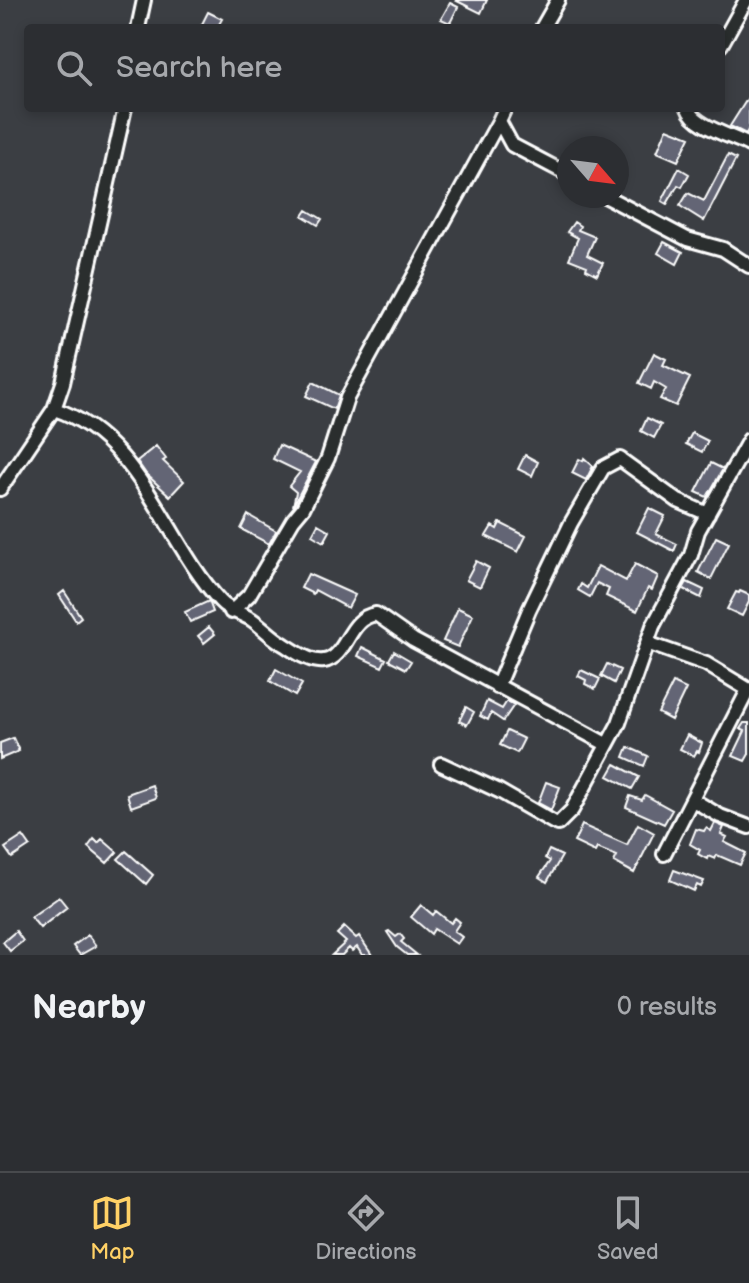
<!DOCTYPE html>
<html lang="en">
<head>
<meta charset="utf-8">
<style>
  body { margin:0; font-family:"Balsamiq Sans",sans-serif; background:#34363a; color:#f1f3f6 }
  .compass { position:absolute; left:557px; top:136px; width:72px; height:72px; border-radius:50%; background:#2c2e32; box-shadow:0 4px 12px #0003; rotate:118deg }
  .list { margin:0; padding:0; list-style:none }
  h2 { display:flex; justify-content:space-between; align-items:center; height:104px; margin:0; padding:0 32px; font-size:34px }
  h2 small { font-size:26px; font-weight:400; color:#a6a8ac }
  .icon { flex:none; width:44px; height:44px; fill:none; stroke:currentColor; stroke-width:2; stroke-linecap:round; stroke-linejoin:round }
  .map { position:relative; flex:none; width:749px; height:955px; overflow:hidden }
  .search { position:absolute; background:#2c2e32; box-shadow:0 4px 12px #0003; left:24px; right:24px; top:24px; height:88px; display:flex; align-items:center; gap:20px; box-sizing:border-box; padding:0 28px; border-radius:8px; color:#a6a8ac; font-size:30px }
  .sheet { height:216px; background:#2c2e32 }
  nav { display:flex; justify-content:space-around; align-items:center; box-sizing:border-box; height:112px; border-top:2px solid #484a4d; background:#2c2e32; font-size:22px; color:#a6a8ac }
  nav a { display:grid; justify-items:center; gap:4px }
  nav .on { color:#ffd166 }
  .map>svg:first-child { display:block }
  .building { fill:#636574; stroke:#fff; stroke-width:2 }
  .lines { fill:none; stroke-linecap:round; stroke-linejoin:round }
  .minor-casing { stroke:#fff; stroke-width:18 }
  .minor { stroke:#2a2d2e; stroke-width:12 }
</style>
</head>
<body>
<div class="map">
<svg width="749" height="955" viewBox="0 0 749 955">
  <rect width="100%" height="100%" fill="#3b3e43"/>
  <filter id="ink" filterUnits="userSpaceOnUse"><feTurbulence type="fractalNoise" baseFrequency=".0125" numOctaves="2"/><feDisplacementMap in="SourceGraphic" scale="16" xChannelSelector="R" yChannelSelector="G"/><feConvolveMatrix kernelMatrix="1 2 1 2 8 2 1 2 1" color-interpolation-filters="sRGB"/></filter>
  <g filter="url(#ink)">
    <path class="building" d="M455,0H487L481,13Z
      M450,3L458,7L450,23L441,19Z
      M208,12L222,19L217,28H200Z
      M749,96V128L746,134L730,126Z
      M667,128L690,137L678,161L657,152Z
      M728,155L736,159L704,221L680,206L688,193L704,201Z
      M679,168L689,174L682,187L678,185L667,204L662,201Z
      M307,210L322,219L318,225L303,216Z
      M574,222L580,226L578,230L595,237L587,255L603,263L597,275L586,269L587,266L569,259L578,238L567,232Z
      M664,242L683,252L677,264L658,253Z
      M654,353L666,359L663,365L690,378L676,406L660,399L666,389L654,382L651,389L639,383Z
      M313,382L339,395L334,409L306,396Z
      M647,418L661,425L654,438L641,431Z
      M692,433L708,441L702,452L686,444Z
      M279,445L316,462L293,506L296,492L289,486L300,472L273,459Z
      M156,446L166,459L163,461L184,481L170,496L146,474L137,461Z
      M525,455L538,462L532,476L518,469Z
      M584,458L593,466L586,480L572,473L579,459L583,461Z
      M711,463L723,469L707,497L696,492Z
      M649,508L665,516L656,534L677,544L674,551L637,532Z
      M248,515L276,531L269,544L241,529Z
      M500,523L526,536L518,552L486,536L492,526L497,529Z
      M318,524L330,531L324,542L312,535Z
      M716,537L729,543L711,579L698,572Z
      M476,561L489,568L480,587L466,580Z
      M635,564L658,576L652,590L648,588L637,611L606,596L609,589L597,583L590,597L578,590L581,584L587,588L598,566L626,581Z
      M308,574L355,595L348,608L315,590L313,594L301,588Z
      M687,582L704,590L701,598L683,589Z
      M64,591L81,617L76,621L59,595Z
      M740,591L749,595V602L742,616L727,609L736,592L739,593Z
      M209,601L213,612L190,622L185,612Z
      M458,608L473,615L458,647L443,641Z
      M209,627L215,634L204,643L198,636Z
      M362,647L386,659L382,667L358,656Z
      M394,651L411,661L406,669L389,660Z
      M607,664L620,670L614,683L601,676Z
      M276,669L302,684L295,696L270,681Z
      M581,670L600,679L595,689L585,684L586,680L578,676Z
      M673,683L686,689L671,720L658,713Z
      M487,701L502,709L507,701L514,705L503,721L491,713L488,720L480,716Z
      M466,707L474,712L467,725L459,721Z
      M744,723H749V754L745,761L733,756L745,731L740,729Z
      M507,731L524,739L517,753L500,745Z
      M687,735L702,743L699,752L697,751L694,756L680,749Z
      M13,738L19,751L0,759V743Z
      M628,747L648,756L644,766L624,757Z
      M615,764L639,777L632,789L608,776Z
      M546,782L560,787L551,810L538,803Z
      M152,785L156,798L131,807L127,794Z
      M645,795L672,810L664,824L626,807L630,796L642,800Z
      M715,823L724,827L721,834L727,837L724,842L746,853L740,865L717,855L715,859L708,856L707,859L698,854L700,850L690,844L696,829L704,831L706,828L711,831Z
      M638,824L654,833L634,873L614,862L617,856L597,848L595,852L574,842L582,825L627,845Z
      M23,836L30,846L12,858L5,848Z
      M94,839L98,843L102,839L117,852L107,863L88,847Z
      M549,850L562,856L547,882L539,877L550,861L545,858Z
      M126,851L153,875L146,884L118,859Z
      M674,870L704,881L701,887L697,885L694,891L670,880Z
      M59,897L67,907L40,928L31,917Z
      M421,905L433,915L436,911L451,923L455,918L460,922L454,931L462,937L457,944L434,929L431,934L411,917Z
      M344,927L356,938L359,936L372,955H362L357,947L352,951L349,948L342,955H332L346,942L337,934Z
      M16,931L23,941L10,951L3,942Z
      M389,931L396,937L400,934L404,939L401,942L417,955H407L397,947L387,932Z
      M88,935L96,946L80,955L73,946Z"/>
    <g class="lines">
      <defs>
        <path id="minor" d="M138,28L144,0
          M542,28L558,0
          M721,45L746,0
          M505,108L499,121L512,145L569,175
          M688,108C694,126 732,136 749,145
          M605,196L687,239L723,249L749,266
          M54,409C139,436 165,541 220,601C229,611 239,612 251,619C263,627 272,638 285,645C296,652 311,663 324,661C348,657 347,618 376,614L413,640L606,744
          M0,489L54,409L63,383L125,108
          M231,612L249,595L293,520L303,508L328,458L347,398L499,121
          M647,643L706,664L749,690
          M497,687L529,610L571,523L603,468L620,459L678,501L708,514
          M441,764L499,791L553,822L558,824L572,810L619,723L653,626L691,555L698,531L749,440
          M693,800L720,816L749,827
          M664,854L748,690"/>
      </defs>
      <use href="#minor" class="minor-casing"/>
      <use href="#minor" class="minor"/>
    </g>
  </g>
</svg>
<svg class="compass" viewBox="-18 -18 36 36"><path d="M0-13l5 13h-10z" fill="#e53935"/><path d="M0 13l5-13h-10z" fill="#a6a8ac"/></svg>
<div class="search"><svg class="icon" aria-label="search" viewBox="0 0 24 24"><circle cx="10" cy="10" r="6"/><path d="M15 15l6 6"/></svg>Search here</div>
</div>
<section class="sheet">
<h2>Nearby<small>0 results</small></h2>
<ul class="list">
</ul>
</section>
<nav>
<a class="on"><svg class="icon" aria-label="map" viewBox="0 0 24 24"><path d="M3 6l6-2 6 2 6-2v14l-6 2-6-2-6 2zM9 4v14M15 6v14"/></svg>Map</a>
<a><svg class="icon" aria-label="directions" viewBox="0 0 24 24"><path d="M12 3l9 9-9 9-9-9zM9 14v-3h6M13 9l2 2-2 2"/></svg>Directions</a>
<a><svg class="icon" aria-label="saved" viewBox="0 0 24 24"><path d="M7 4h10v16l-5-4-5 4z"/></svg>Saved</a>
</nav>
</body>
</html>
